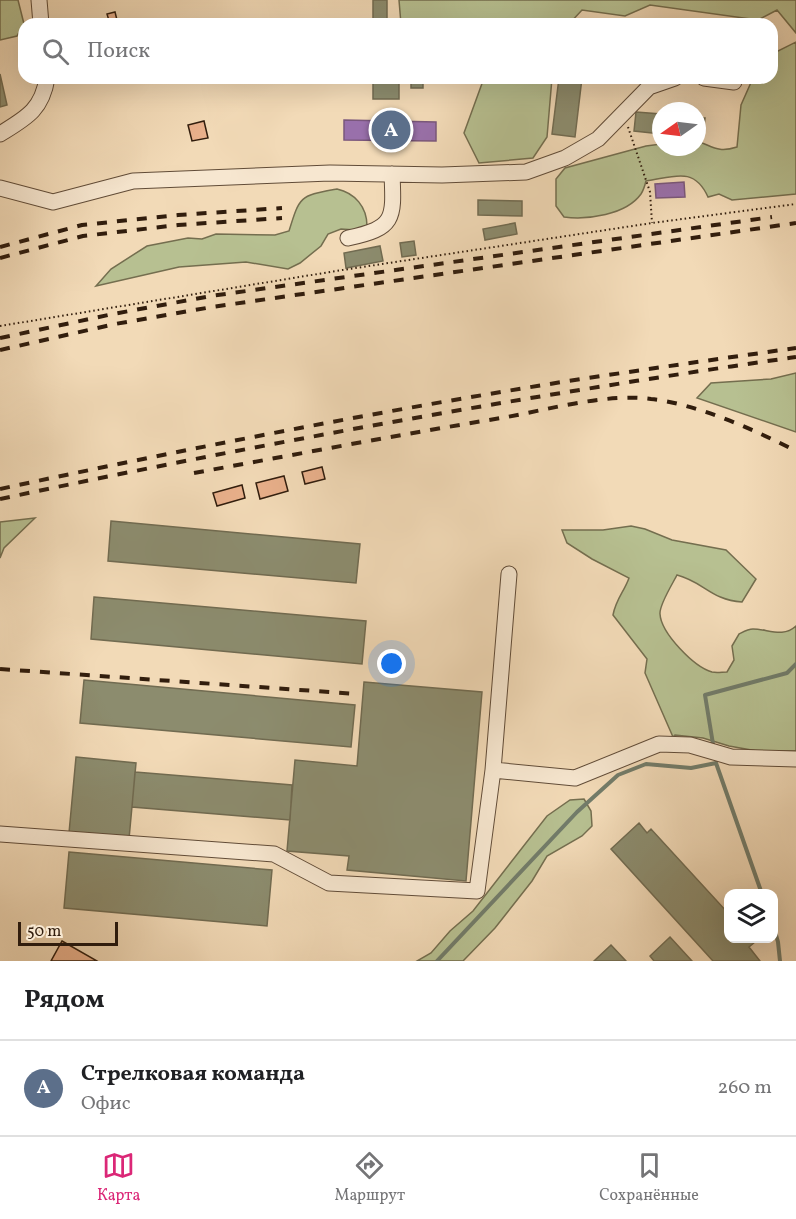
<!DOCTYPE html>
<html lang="ru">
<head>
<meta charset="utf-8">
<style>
  body { margin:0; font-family:Vollkorn,serif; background:#f2f2f2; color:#202124 }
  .controls { position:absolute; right:18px; bottom:18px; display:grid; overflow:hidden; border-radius:12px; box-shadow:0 6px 24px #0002 }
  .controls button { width:54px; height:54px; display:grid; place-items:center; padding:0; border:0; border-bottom:2px solid #e0e0e0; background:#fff; color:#202124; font:30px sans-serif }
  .compass { position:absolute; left:652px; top:102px; width:54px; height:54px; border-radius:50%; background:#fff; box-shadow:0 6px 24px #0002; rotate:256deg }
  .scale { position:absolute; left:18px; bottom:15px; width:100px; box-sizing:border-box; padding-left:6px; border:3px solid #311d0d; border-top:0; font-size:16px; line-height:21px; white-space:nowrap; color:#311d0d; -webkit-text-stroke:4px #f7e7d0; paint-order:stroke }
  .you { position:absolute; left:392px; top:664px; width:21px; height:21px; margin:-15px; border:4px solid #fff; border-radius:50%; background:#1a73e8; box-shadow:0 0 0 9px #1a73e833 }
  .badge { display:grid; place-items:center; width:39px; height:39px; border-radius:50%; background:#db2777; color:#fff; font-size:20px; font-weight:700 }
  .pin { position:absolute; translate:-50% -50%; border:3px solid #fff; box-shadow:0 2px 6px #0006 }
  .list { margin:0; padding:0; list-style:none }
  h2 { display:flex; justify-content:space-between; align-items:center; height:78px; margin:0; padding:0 24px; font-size:26px }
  h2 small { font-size:20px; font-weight:400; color:#757577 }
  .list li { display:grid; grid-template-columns:39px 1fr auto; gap:18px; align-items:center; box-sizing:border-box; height:96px; padding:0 24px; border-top:2px solid #e0e0e0 }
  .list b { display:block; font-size:22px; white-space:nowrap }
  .list p { margin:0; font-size:20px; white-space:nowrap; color:#757577 }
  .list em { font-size:20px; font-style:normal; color:#757577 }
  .icon { flex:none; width:33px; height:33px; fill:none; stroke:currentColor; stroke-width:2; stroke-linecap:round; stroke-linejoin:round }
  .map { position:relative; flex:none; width:796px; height:961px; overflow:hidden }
  .search { position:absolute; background:#fff; box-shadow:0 6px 24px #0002; left:18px; right:18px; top:18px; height:66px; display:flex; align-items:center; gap:15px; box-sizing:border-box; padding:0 21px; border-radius:18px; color:#757577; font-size:22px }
  .sheet { height:174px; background:#fff }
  nav { display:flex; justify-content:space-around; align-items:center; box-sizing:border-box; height:84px; border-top:2px solid #e0e0e0; background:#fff; font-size:16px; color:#757577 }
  nav a { display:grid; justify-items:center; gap:3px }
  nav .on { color:#db2777 }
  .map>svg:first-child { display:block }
  .green { fill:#b7c091; stroke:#746e4f; stroke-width:1.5 }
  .offices { fill:#9970ab; stroke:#7a577c; stroke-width:1.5 }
  .industry { fill:#8c8c6e; stroke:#716b51; stroke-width:1.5 }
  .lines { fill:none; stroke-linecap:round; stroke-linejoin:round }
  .stream { stroke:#727c6a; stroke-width:4 }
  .building { fill:#e9b08b; stroke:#311d0d; stroke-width:1.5 }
  .minor-casing { stroke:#614c38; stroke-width:17 }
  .path { stroke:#311d0d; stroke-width:2; stroke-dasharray:1.5 3; stroke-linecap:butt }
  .minor { stroke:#f7e7d0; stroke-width:15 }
  .rail { stroke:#311d0d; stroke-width:4; stroke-dasharray:10 10; stroke-linecap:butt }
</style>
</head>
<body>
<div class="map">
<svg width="796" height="961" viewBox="0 0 796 961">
  <rect width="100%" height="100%" fill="#f2dab7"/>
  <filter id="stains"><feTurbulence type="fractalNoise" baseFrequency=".00333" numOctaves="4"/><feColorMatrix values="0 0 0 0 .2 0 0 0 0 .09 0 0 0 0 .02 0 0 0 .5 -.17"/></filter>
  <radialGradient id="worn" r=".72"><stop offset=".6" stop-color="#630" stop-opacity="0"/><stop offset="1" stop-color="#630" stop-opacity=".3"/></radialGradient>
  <path class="green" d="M0,0H18L24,24L17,36L0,40Z
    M399,0H796V33L777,10L758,20L650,5L625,16L582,10L569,24H401Z
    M796,42V194L732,200L719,194L708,197C694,166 674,177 646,181C645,185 643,191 641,194C626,215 587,220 564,217L556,206V179L565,168L646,146L661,144V147H697V141C714,147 718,153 737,147L741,105L753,78H772V54Z
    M484,78H552L547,137L533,158L479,163L464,133Z
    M337,189C355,193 367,207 367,226L355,230L341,229L328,234L321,246L300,263L288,269L246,262L179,267L96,286L111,269L147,246L188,238L202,239L216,234L275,235L289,231C300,195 300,196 337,189Z
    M796,373V432L697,398L711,383L771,379Z
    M35,518L4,548L0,558V522Z
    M631,526L645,529L672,540L726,550L756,579L742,602C711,600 704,582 677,575C673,583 659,605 660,614C661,633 694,667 712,672C717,673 722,672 727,672L734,660L732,646L739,634C743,632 748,629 753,629C768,629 783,638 796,626V751H757L729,746L703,738L675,735L673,737L645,673L647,659L613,615C616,599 624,592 629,578L592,559L567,543L562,530H603Z
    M584,799L591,811L592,826L582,836L547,856L532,881L495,928L463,961H417L431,953L450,931L473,911L547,816L570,800Z"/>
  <path class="offices" d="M344,120L436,122V141L344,140Z
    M684,182L685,197L656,198L655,184Z"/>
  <path class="industry" d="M373,0H387V24H373Z
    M0,74L7,105L0,107Z
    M373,78L399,80V99H373Z
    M411,78H423V88H411Z
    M559,78H582L575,137L552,134Z
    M636,112L661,114V134L634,131Z
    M697,118H705L703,137H697Z
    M478,200L522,201V216L478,215Z
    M515,223L517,234L485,240L483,229Z
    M414,241L416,255L402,257L400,243Z
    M380,246L383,261L346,268L344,253Z
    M111,521L360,544L356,583L108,561Z
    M94,597L366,621L362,664L91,639Z
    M84,680L355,705L351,747L80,723Z
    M364,682L482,692L466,881L347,870L349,856L287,851L295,760L357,766Z
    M76,757L136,763L129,839L69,833Z
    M135,772L292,785L290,820L132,807Z
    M639,823L647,833L651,829L728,913V938H752L755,942L749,947L760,961H713L611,849Z
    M69,852L272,870L267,926L64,908Z
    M670,937L692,961H654L650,956Z
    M611,945L626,961H594Z"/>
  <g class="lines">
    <path class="stream" d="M713,744L705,695L787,673L796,664
      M774,928L778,942L780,961
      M437,961L577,812L618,775L646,764L691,768L716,763L762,894"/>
  </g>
  <path class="building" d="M115,12L118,24H110L107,14Z
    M204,121L208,138L192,141L188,125Z
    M322,467L325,479L305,484L302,472Z
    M284,476L288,491L260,499L256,483Z
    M242,485L245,498L217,506L213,493Z
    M62,941L97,961H51Z"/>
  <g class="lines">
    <defs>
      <path id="minor" d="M39,0L41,24
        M704,78L734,82
        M0,134C26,118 42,110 47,78
        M0,188L53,202L133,181L330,173L442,175L526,172L565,158L598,139L649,87L675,78
        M348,238C395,228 394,219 392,174
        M493,770L509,574
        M0,834L274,854L329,883L477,891L493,770L575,778L659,744L690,745L731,757L796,759"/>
    </defs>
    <use href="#minor" class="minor-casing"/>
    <path class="path" d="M628,127L650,192L652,223
      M0,326L336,271L652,223L796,204"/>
    <use href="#minor" class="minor"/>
    <path class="rail" d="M0,247L82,225L178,215L282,208
      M0,258L83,236L178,225L282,218
      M0,338L113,314L211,296L772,217
      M0,350L115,324L212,307L796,223
      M194,473C298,454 403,434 507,417C550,409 608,393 651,399C697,404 755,430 796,451
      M0,489C186,449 374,412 562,382C640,370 718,359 796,348
      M0,499C263,443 529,395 796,357
      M0,669L358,694"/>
  </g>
  <rect width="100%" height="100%" filter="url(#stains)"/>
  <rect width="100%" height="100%" fill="url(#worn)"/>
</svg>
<div class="controls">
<button><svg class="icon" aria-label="layers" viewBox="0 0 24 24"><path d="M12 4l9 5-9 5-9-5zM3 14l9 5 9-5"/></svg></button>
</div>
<svg class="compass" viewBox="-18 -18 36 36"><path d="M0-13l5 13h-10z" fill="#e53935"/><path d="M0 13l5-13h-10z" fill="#757577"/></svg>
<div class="scale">50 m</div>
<div class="you"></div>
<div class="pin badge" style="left:391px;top:130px;background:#5c6f8a">A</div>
<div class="search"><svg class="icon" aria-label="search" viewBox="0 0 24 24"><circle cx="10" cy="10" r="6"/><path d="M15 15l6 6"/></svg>Поиск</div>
</div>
<section class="sheet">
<h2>Рядом<small></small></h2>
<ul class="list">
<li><span class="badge" style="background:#5c6f8a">A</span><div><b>Стрелковая команда</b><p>Офис</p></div><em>260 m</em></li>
</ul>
</section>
<nav>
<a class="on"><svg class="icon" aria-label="map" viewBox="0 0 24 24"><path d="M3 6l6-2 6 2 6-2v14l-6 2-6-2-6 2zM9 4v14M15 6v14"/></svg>Карта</a>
<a><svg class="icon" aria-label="directions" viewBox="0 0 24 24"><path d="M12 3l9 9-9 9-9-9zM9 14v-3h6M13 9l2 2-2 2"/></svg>Маршрут</a>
<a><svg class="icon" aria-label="saved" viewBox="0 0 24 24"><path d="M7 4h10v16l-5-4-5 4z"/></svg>Сохранённые</a>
</nav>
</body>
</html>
